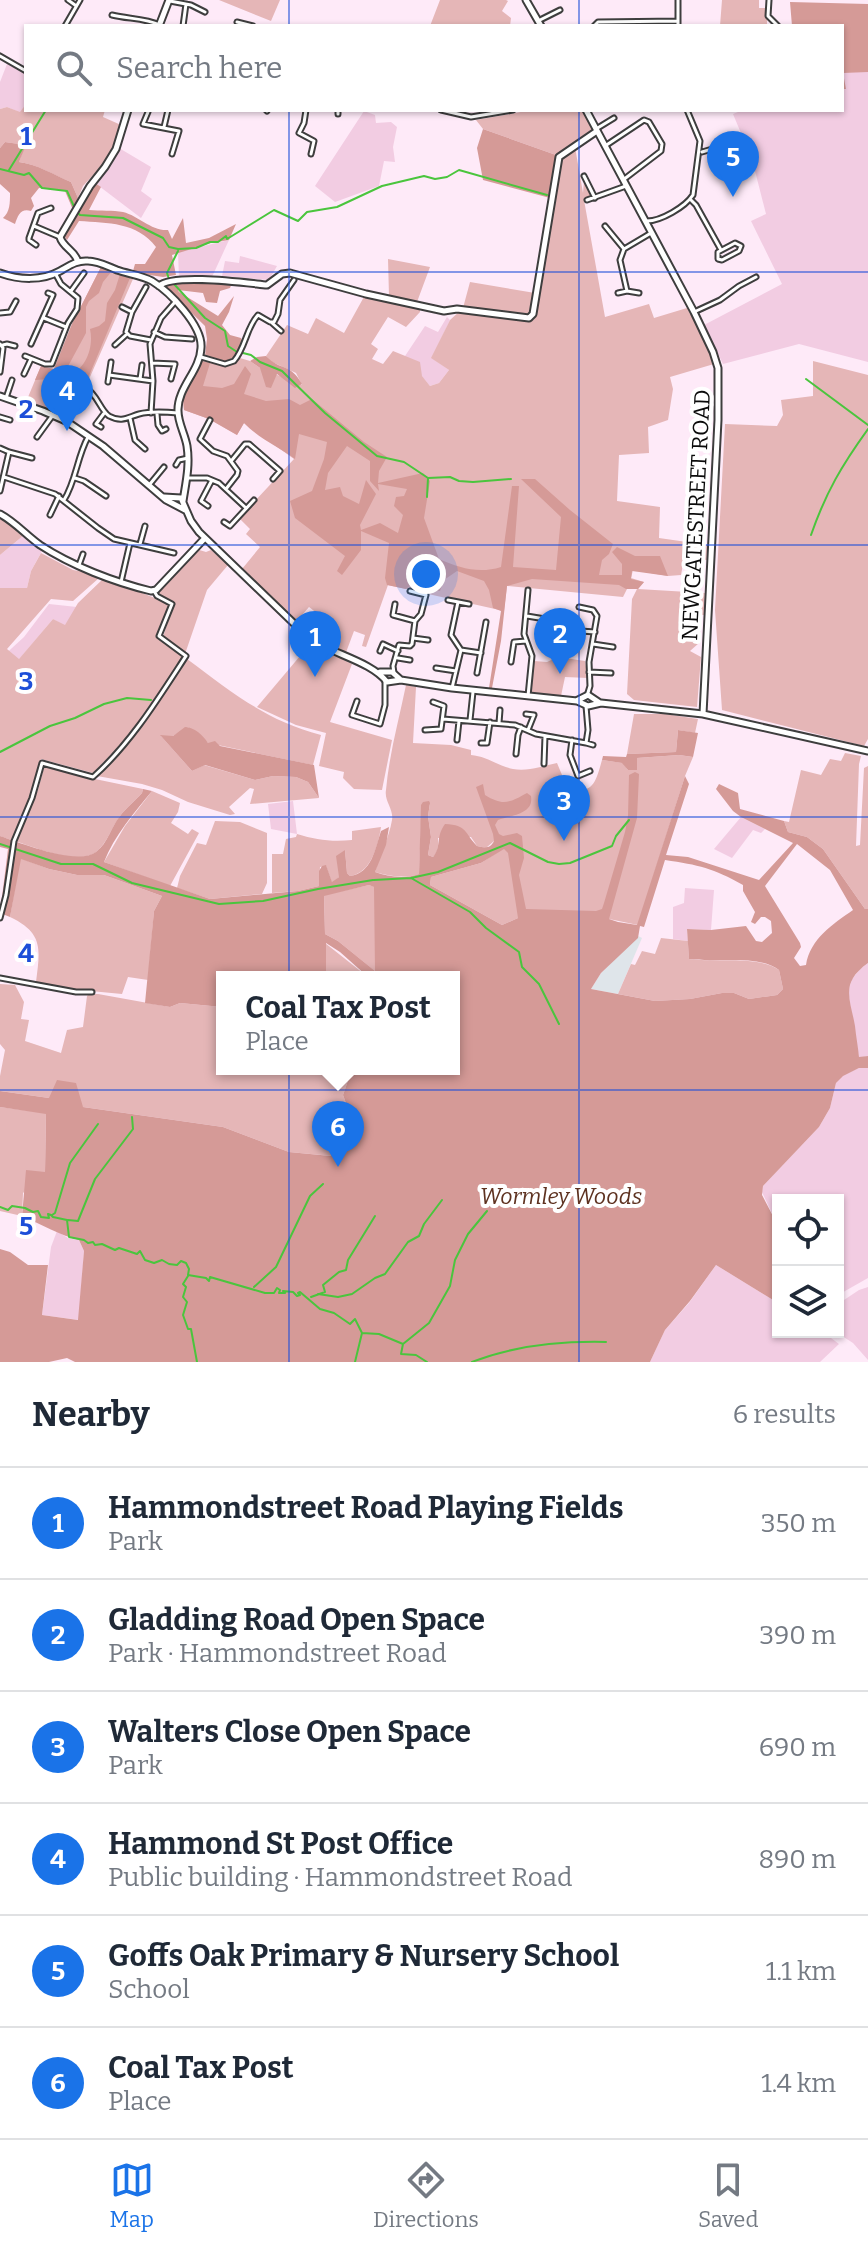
<!DOCTYPE html>
<html lang="en">
<head>
<meta charset="utf-8">
<style>
  body { margin:0; font-family:Bitter,serif; background:#f2f2f3; color:#1f2937 }
  .controls { position:absolute; right:24px; bottom:24px; display:grid; overflow:hidden; border-radius:0px; box-shadow:0 2px 6px #0004 }
  .controls button { width:72px; height:72px; display:grid; place-items:center; padding:0; border:0; border-bottom:2px solid #e0e1e3; background:#fff; color:#1f2937; font:40px sans-serif }
  .you { position:absolute; left:426px; top:574px; width:28px; height:28px; margin:-20px; border:6px solid #fff; border-radius:50%; background:#1a73e8; box-shadow:0 0 0 12px #1a73e833 }
  .badge { display:grid; place-items:center; width:52px; height:52px; border-radius:50%; background:#1a73e8; color:#fff; font-size:26px; font-weight:700 }
  .pin { position:absolute; translate:-50% -66px; filter:drop-shadow(0 2px 4px #0008) }
  .pin::after { content:''; position:absolute; top:42px; width:28px; height:24px; background:inherit; clip-path:polygon(0 0,100% 0,50% 100%) }
  .popup { position:absolute; left:216px; top:971px; width:244px; height:104px; box-sizing:border-box; display:grid; place-content:center; border-radius:0px; background:#fff; filter:drop-shadow(0 2px 6px #0005); font-size:26px; white-space:nowrap; color:#747a83 }
  .popup b { font-size:30px; color:#1f2937 }
  .popup::after { content:''; position:absolute; left:50%; top:100%; margin-left:-16px; border:16px solid transparent; border-top-color:#fff }
  .list { margin:0; padding:0; list-style:none }
  h2 { display:flex; justify-content:space-between; align-items:center; height:104px; margin:0; padding:0 32px; font-size:34px }
  h2 small { font-size:26px; font-weight:400; color:#747a83 }
  .list li { display:grid; grid-template-columns:52px 1fr auto; gap:24px; align-items:center; box-sizing:border-box; height:112px; padding:0 32px; border-top:2px solid #e0e1e3 }
  .list b { display:block; font-size:30px; white-space:nowrap }
  .list p { margin:0; font-size:26px; white-space:nowrap; color:#747a83 }
  .list em { font-size:26px; font-style:normal; color:#747a83 }
  .icon { flex:none; width:44px; height:44px; fill:none; stroke:currentColor; stroke-width:2; stroke-linecap:round; stroke-linejoin:round }
  .map { position:relative; flex:none; width:868px; height:1362px; overflow:hidden }
  .search { position:absolute; background:#fff; box-shadow:0 2px 6px #0004; left:24px; right:24px; top:24px; height:88px; display:flex; align-items:center; gap:20px; box-sizing:border-box; padding:0 28px; border-radius:0px; color:#747a83; font-size:30px }
  .sheet { height:776px; background:#fff }
  nav { display:flex; justify-content:space-around; align-items:center; box-sizing:border-box; height:112px; border-top:2px solid #e0e1e3; background:#fff; font-size:22px; color:#747a83 }
  nav a { display:grid; justify-items:center; gap:4px }
  nav .on { color:#1a73e8 }
  .map>svg:first-child { display:block }
  .industrial { fill:#dfe5ea }
  .farmland { fill:#f2cce2 }
  .green { fill:#e5b6b7 }
  .forest { fill:#d59a97; fill-rule:evenodd }
  .lines { fill:none; stroke-linecap:round; stroke-linejoin:round }
  .stream { stroke:#4ac53d; stroke-width:2 }
  .minor-casing { stroke:#3e3e3e; stroke-width:7 }
  .tertiary-casing { stroke:#3e3e3e; stroke-width:9 }
  .minor { stroke:#fff; stroke-width:3 }
  .tertiary { stroke:#fff; stroke-width:5 }
  .grid { fill:none; stroke:#1d4ed8; stroke-width:2; stroke-opacity:0.55 }
  .labels { text-anchor:middle; dominant-baseline:central; stroke-width:8; stroke-linejoin:round; paint-order:stroke }
  .street-label { font-size:22px; fill:#0b0b0b; stroke:#fff }
  .park-label { font-size:22px; font-style:italic; fill:#5e3220; stroke:#fff }
  .grid-label { font-size:26px; text-anchor:middle; font-weight:bold; fill:#1d4ed8; stroke:#fff; stroke-width:8; stroke-linejoin:round; paint-order:stroke }
</style>
</head>
<body>
<div class="map">
<svg width="868" height="1362" viewBox="0 0 868 1362">
  <rect width="100%" height="100%" fill="#feeaf8"/>
  <path class="industrial" d="M638,936L642,938L618,994L591,989L601,973Z"/>
  <path class="farmland" d="M7,64L26,74V104L21,113L7,107L0,109V82Z
    M842,72H868V362L799,344L723,364L704,325L782,284L751,221L766,214L755,171H739L738,140L743,138L733,114L743,110H842V89L845,88Z
    M364,111L375,115L376,123L391,122L397,127L393,147L395,162L384,161L379,186L335,202L315,186Z
    M119,148L151,167L141,191L152,199L141,218L95,183L109,165Z
    M229,240L212,277L179,278L178,252Z
    M240,256L244,257L277,266L269,280L222,276L225,261L239,263Z
    M447,317L450,320L432,358L449,370L439,383L430,386L405,356L425,326L438,332Z
    M24,535L43,549L31,571L27,588H0V555Z
    M49,604L77,607L65,626L53,619L11,669L0,659L24,637Z
    M293,801L297,834L271,829L268,804Z
    M741,817L765,829L761,833L753,830L732,858L714,849Z
    M685,888L714,890L711,930L687,929L688,941L673,939V907L684,903Z
    M868,963V1056L859,1058L848,992L852,979L860,969Z
    M859,1068H868V1278L838,1295V1200H778V1235L774,1218L762,1192L763,1186L776,1172L819,1127L830,1108L836,1083L843,1075Z
    M57,1231L68,1238L79,1240L84,1251L79,1320L42,1315L51,1247Z
    M716,1265L778,1303V1332H823L839,1344L820,1362H650L665,1330L689,1303Z
    M868,1287V1360L853,1343L836,1332H838V1304L859,1290Z"/>
  <path class="green" d="M219,0H280L271,21Z
    M440,0H506L508,1L502,11L511,18L510,26H430Z
    M722,0H759V8H767V26H720Z
    M26,104V110H105L103,117L121,125L107,160L83,186L78,198L71,182C53,175 37,164 19,162L25,145L5,142L0,148V109L7,107L20,112Z
    M532,110H582L593,131L556,155L483,129L476,120Z
    M575,147L583,193L584,181L593,196L584,200L605,317L649,304L654,318L687,308L705,341L714,364L670,377L673,389L668,420L648,427L649,453L619,455L617,501L660,507L659,538L708,545V560L684,559L681,575L668,576L633,570L631,578L644,582L638,589L705,593L704,615L687,614L685,631L699,643L690,651L701,657L697,707L634,700L627,694L632,599L637,589H627L623,597L507,586L504,611L388,585L366,647L362,646L365,635L354,631L345,655L317,641L304,631L318,614L309,607L296,622L242,569L260,547L246,534L250,529L239,518L294,459L244,423L237,435L209,419L184,410L183,398L202,361L229,366L240,358L250,361L260,368L302,385L296,373L270,361L266,356L287,325L308,334L316,318L344,333L365,295L420,308V312L406,327L388,317L371,344L378,349L372,359L383,364L393,351L420,362L422,376L430,386L439,383L449,370L431,358L450,320L460,311L534,320L561,156Z
    M388,259L430,267L417,302L389,296Z
    M101,267L133,279L79,402L75,401L72,403L55,399L50,411L26,402L41,366L54,369L72,324Z
    M470,282L535,293L532,314L528,316L463,308Z
    M813,361L868,375V739L864,746L722,710L715,610L725,424L777,426L783,415L781,400L813,396Z
    M0,517L24,535L0,555Z
    M196,549L206,552L211,550L228,565L207,590L185,654L163,637L174,603L157,594Z
    M41,553L73,570L99,575V578L73,601L51,599L7,649L19,659L53,619L65,625L78,603L104,578L170,604L157,637L183,656L181,662L135,730L93,773L41,759L31,797L11,840L0,836V588H27L31,571Z
    M311,643L352,664L330,722L392,740L382,790L354,789L343,778L344,772L319,766L326,733L296,725L257,707Z
    M558,657L585,661L588,678L565,677L561,696L531,692L534,661L547,662Z
    M187,659C233,693 265,720 321,735L313,765L208,743L188,727L173,736H161L192,771L204,765L255,780L273,776L296,777L308,782L319,798L250,804L254,789L250,788L229,807L235,814L230,815L188,802L162,790L142,784L97,776L144,724Z
    M406,685L416,687L413,743L451,745L471,750V755C486,756 498,766 513,769C527,772 543,766 557,763L567,787C593,797 596,781 602,760L623,763L628,770H636L637,758L679,755L693,757L685,776L638,925L609,919L518,918L502,925L430,885L431,877L481,863L504,848L494,841L486,848L477,846L471,837L438,838C438,846 439,851 433,857L428,855L431,837L428,816L430,803L421,823L419,874C406,879 388,876 375,872C380,855 389,838 392,820C394,809 384,801 386,790C389,755 399,719 406,685Z
    M634,714H665L698,719L695,733L678,730L676,752L627,754Z
    M845,753L861,756L859,764L856,846L860,845L864,768L868,766V909H865L823,849L807,837L788,832L784,821L789,822L801,770L821,775L830,759L841,761Z
    M45,764L95,779L143,789L142,793C135,801 126,808 120,816C111,828 107,844 95,853C76,865 34,847 15,841L38,790Z
    M152,791L180,803L178,812L171,823L188,834L192,829L199,833L170,886L104,862L125,826Z
    M215,821L240,822L267,833V883L262,894L210,899L177,888L180,876L197,843L206,845Z
    M381,827C378,846 371,873 350,876L347,873L345,850L339,877L332,883L326,866L320,867L319,886L298,891L272,893V854H283L286,839L296,837L297,834C316,840 332,842 352,840V831Z
    M20,858L49,869L77,875H104L162,896L154,911L148,980L128,977L122,994L80,990L36,982C40,950 44,933 10,917Z
    M369,885L375,887L376,972L338,941L325,934L324,895Z
    M661,938L688,941L689,959C715,963 758,955 779,970L783,989L777,995L749,999L734,993H722L690,999L655,1001L618,994L631,964L635,965L642,951L655,954Z
    M325,943L368,977H326Z
    M0,984L15,985L24,1002L21,1019L29,1020L25,1041L61,1053L67,1030L83,1027L87,996L89,994H98L170,1007L180,1003L222,1007V1069H352L343,1095L347,1106L345,1125L338,1130L332,1156L289,1152L223,1127L83,1107L49,1098L0,1091V1076L5,1050L0,1044Z
    M0,1107L46,1113L45,1172L23,1193L22,1216L0,1211Z"/>
  <path class="forest" d="M790,2L868,4V72L843,73L846,89H842V26H792Z
    M483,129L556,155L550,198L483,180L477,148Z
    M5,142L26,145L19,162C37,164 54,175 71,182L78,198L73,210L65,191L39,188L31,198L34,206L31,211C21,208 18,215 15,224L3,218C10,212 10,203 10,193L0,184V148Z
    M95,183L101,187L89,210C100,211 113,210 123,212C139,216 151,231 168,230L172,239L183,218L186,243L209,238L236,224L229,240L211,243L172,255L176,275L163,277L136,273L133,271L135,264H145L156,247C137,222 108,223 79,221L67,240L63,234Z
    M101,267L112,271L103,282L99,293L89,301L86,307V333L66,370L68,376C86,369 94,347 90,329L99,326L105,321L107,303L115,290L120,274L130,278L81,395L62,392C51,377 56,379 35,380L41,366L54,369L72,324Z
    M210,281L232,283L230,288L220,291L217,303L206,302L203,293L178,290L179,292L218,316L234,296L229,312L222,325L230,335L241,338L243,343L234,357L225,362L205,356L207,339L205,326L164,286L166,282Z
    M266,356C280,371 291,363 302,384L295,388L277,374L271,388L266,387L260,368L250,361L257,357Z
    M202,361L210,363L203,386L222,388L234,384L245,366L251,374L244,394L266,401L289,399L300,405L312,399L364,442L387,457L379,471L378,483L423,473L430,481L424,518L439,559C459,568 479,574 501,567L512,486H519L513,567L556,570L561,517L521,479H535L570,510L613,544L609,554L602,560L599,575H622V564L612,552L617,547L635,556H660L668,576L632,571L631,579L644,582L638,589H626L619,585L532,579L507,586L501,641L492,688H489L501,611L493,608L489,590L484,581L457,571L444,580L440,591L410,586L406,589L387,585L385,578L389,543L361,531V550L342,575L337,571L345,556L295,518L290,501L312,491L324,459L327,442L299,434L295,459C279,447 258,438 244,423L237,435L209,419L184,410L183,398ZM347,446L370,461V481L379,491L378,484L407,489L404,496L396,497L394,506L403,515L398,533L380,523L361,530L360,525L376,494L366,480L359,504L343,496L340,487L325,490L328,473Z
    M185,727C194,727 203,735 208,743L215,741L220,746L314,765L319,798L308,782L296,777L273,776L255,780L205,765L192,771L160,735L173,736Z
    M678,730L698,733L693,757L679,755L637,758V770H628L622,763L602,760L603,756L626,757L627,754L676,752Z
    M635,772L639,774L637,818L609,919L618,922L637,925L685,776L689,784L666,855L688,857L759,880L793,843L741,817L733,811L716,789L719,784L738,793L740,809L784,821L788,832L807,837L823,849L865,909H868V963C840,983 850,998 855,1026C856,1036 858,1047 859,1057L868,1056V1068H859L843,1076L836,1083L830,1108L819,1127L763,1186L762,1195L774,1218L778,1235V1303L716,1265L690,1301L665,1330L650,1362H75L67,1358L49,1362H0V1249L10,1252L28,1265H48L42,1315L78,1320L84,1251L79,1240C62,1236 40,1224 22,1216L26,1170L45,1172L46,1114L0,1107V1091L49,1098L57,1080L76,1083L83,1107L223,1127L289,1152L331,1156L338,1130L345,1125L347,1106L343,1095L352,1069H454V977H368L340,952L326,943V977H222V1007L180,1003L170,1007L145,1003L154,911L162,896L104,875H77L49,869L21,859L10,917L0,913L8,849L0,847V836C21,843 77,866 96,852C108,843 111,827 120,816C126,808 135,801 142,793L143,789L152,791C134,813 114,836 104,862L210,899L298,891L319,886V871L322,866L326,865L332,882L339,877L336,856L345,850L347,873L350,876C372,873 375,849 381,831L389,827L386,845L375,872C388,877 406,879 419,874L421,805L423,802L429,801L430,803L428,816L431,837L428,855L433,857C442,846 435,838 445,824C468,825 464,833 477,846C485,848 490,849 494,841L493,834L476,787L483,784L485,795C503,806 509,803 527,793L531,796C534,814 512,815 498,820L495,825L499,834L503,836L517,833L522,836L524,858L519,875L526,909L596,911L602,909L604,903L625,832L628,816L629,775ZM797,844L830,870L853,910C833,924 810,939 806,965L800,966L794,958L801,947L800,943L765,886ZM504,849L508,853L518,918L502,925L430,885L431,877L481,863ZM665,860C699,865 713,868 743,885V891L755,912L751,922L755,924L761,917H765L771,921L772,933L762,942L756,941L746,926L711,930L687,929L689,959C716,963 758,954 779,970L783,989L777,995L749,999L734,993H722L690,999L655,1001L591,989L601,973L638,938L640,926L644,927ZM369,885L374,887L375,971L338,941L325,934L324,896Z"/>
  <g class="lines">
    <path class="stream" d="M0,169L24,175L29,173L42,188L67,191L76,211L80,215L123,218L163,238L169,247L178,249L196,248L210,242H218L226,236L227,239L274,210L298,221L307,212L337,207L382,186L424,176L435,179L447,177L459,170L547,195
      M9,170L46,110
      M169,279L167,273L178,251
      M174,284L205,318L225,331L228,346L237,352
      M243,353L251,355L260,362L282,371L325,413L377,456L404,462L428,478
      M806,379L868,425
      M427,497L428,478L450,477L459,481L473,482L511,479
      M811,535C826,492 842,465 868,429
      M0,752L50,726L75,718L104,704L127,698L151,700
      M0,844L61,864H93L132,883L219,904L263,901L318,889L373,880
      M411,878L438,872L510,843L548,862L559,864L570,863L612,846L616,836L629,820
      M374,880L411,878L470,912L486,928L519,952L522,967L539,984L559,1024
      M0,1207L8,1210L12,1206L25,1208L33,1212L38,1211L41,1217L49,1218L48,1214L51,1215L53,1217L67,1220L69,1237L84,1240L88,1243L93,1242L95,1245L102,1244L115,1250L119,1248L137,1254L140,1251L145,1260L154,1263L162,1260L169,1264L177,1265L181,1261L186,1263L189,1269L188,1275L206,1278L209,1281L210,1277L265,1293H274L277,1288L280,1290L279,1293H285L283,1291L293,1292L297,1296L300,1295L298,1293L300,1292L320,1309L334,1313L350,1324L355,1319L362,1333L379,1334L403,1344L401,1354L416,1355L427,1362
      M52,1215L55,1213L70,1163L98,1124
      M68,1220L78,1221L95,1179L133,1129L132,1117
      M188,1276L183,1284L186,1287L183,1297L187,1302L183,1315L188,1329H191L197,1362
      M254,1287L276,1267L310,1196L323,1184
      M318,1294L338,1297L352,1294L375,1278L385,1274L408,1242L419,1236L424,1224L442,1200
      M311,1297L325,1292L323,1285L339,1272L346,1270L348,1260L375,1216
      M403,1344L429,1323L450,1286L455,1260L468,1234L487,1211
      M355,1362L362,1333
      M472,1362C515,1345 560,1341 606,1342"/>
    <defs>
      <path id="minor" d="M68,0L75,5
        M678,0V26
        M769,0L768,16L778,26
        M170,1L191,5L205,12
        M112,15C128,19 145,18 160,25
        M538,21L560,10
        M237,22L253,26
        M65,26L80,0
        M183,26L186,4
        M594,26L598,22L678,21
        M0,56L26,71
        M266,110L267,111
        M306,110L304,123L299,133L314,141L311,154
        M441,110L471,117L513,110
        M148,112L143,124L179,131L172,154
        M338,114V110
        M164,127L168,110
        M596,129L614,118
        M605,146L644,120L649,122L662,144L661,151L623,180
        M702,152L736,142
        M584,176L595,198
        M587,200L626,186
        M691,200L696,205L721,250
        M647,221C661,221 685,207 693,195L700,141L687,110
        M34,226L60,237
        M605,226L624,249L620,260L627,291L618,293
        M735,243L741,246L739,251L722,260L718,259V252Z
        M36,245L29,240V238L38,213L51,208
        M624,249L651,233
        M146,287L132,312L126,332L130,336L151,340
        M71,291L84,273
        M627,291L639,293
        M122,307L132,312
        M694,312L720,300L739,286L756,277
        M0,313L10,312L16,301
        M44,318L66,327
        M272,323L281,331
        M154,332L165,337L192,339
        M0,344L3,348L0,372
        M31,344L53,295L48,293
        M3,345L7,344L15,346
        M115,345L127,334
        M25,356L45,364H52L68,323L77,309L78,298L61,284L55,273
        M201,357L225,364L234,361C246,347 246,328 258,315L270,322H274L278,314L280,300L294,280
        M152,363L175,364L171,379
        M24,374L31,359
        M109,375L153,381
        M140,379L142,365
        M108,382L111,362
        M85,387C98,395 100,410 109,416C122,423 128,417 139,414C151,411 166,412 178,413
        M6,398L12,380
        M151,413L153,381L150,344L161,318L175,302
        M157,414L158,425L162,431L166,429
        M0,417L10,420
        M130,418L135,440L145,449
        M210,420L200,439L213,451L227,456L238,471L237,475L226,489
        M66,421L72,407
        M101,427L96,424L105,412
        M37,437L53,415
        M0,448L9,452L32,458
        M232,460L245,444H249L280,471L273,479
        M176,465L179,460L188,458
        M4,477L55,494L98,528L114,539L174,553
        M75,478L84,481L106,496
        M188,478H207L219,483L246,508
        M150,484L164,467
        M0,491L9,452
        M64,500C76,481 77,457 88,437
        M208,506L201,501L212,480
        M50,515L59,496
        M224,522L230,526L254,500
        M140,544L145,526
        M79,565L83,554
        M121,582L130,543
        M448,600L469,604
        M395,604L393,615L415,621
        M579,607L593,610L597,616L589,662L590,686L587,696
        M527,616L545,619V629
        M566,630L595,632
        M413,638L428,640
        M593,644L613,647
        M461,650L481,653
        M380,651L383,644L398,651
        M398,658L410,660
        M511,662L514,642L526,641
        M436,668L456,671
        M589,672L611,673
        M394,673L393,666L399,645L410,646L412,644L415,621L421,614L426,595L410,591
        M477,673L486,622
        M452,688L461,650L451,635L458,602
        M528,696L532,656L524,634L528,590
        M357,701L352,715L380,724L385,705V681
        M586,706L588,730L586,743L593,745
        M526,714L534,715L528,730
        M443,719L515,725L536,734L586,743
        M470,720L473,692
        M499,723L500,710
        M425,730L441,729L444,706L433,702
        M457,740L459,721
        M572,740L570,755L578,776L590,771
        M481,743H487L490,722
        M516,754L518,735L521,727
        M544,764L545,736
        M0,918L6,895L14,841L32,798L42,763L93,777C131,743 158,699 186,656L159,636L172,604L157,596L154,591
        M0,978L76,992H92"/>
      <path id="tertiary" d="M526,0L541,26
        M159,26L169,0
        M586,110L694,312L713,352L718,368V420L703,714
        M78,262C75,250 63,248 60,237L90,186L105,167L116,149L128,110
        M0,273C19,280 42,281 60,271C69,266 77,260 88,261C98,261 107,266 117,270C128,274 141,275 152,281C170,292 203,326 201,348C200,371 177,388 178,411C178,423 185,434 187,446C190,465 186,482 183,501
        M159,286C174,273 246,283 267,285L282,274L290,273L366,294L444,311L457,309L529,318L533,314L559,157L597,131
        M0,396L43,411L66,421L103,446L166,500L185,510
        M164,497L181,498L191,521L199,532L308,637C331,654 371,661 387,682L401,680L452,688L577,701L588,706L601,703L703,714L868,751
        M0,514C15,522 26,535 40,545C72,566 114,582 151,591L156,590L205,538
        M380,672H392L401,680
        M578,700L588,695L600,703"/>
    </defs>
    <use href="#minor" class="minor-casing"/>
    <use href="#tertiary" class="tertiary-casing"/>
    <use href="#minor" class="minor"/>
    <use href="#tertiary" class="tertiary"/>
  </g>
  <path class="grid" d="M289,0V26M579,0V26M289,110V1362M579,110V1362M0,272H868M0,545H868M0,817H868M0,1090H868"/>
  <g class="labels">
    <g class="street-label">
      <text transform="translate(696 515) rotate(-87)">NEWGATESTREET ROAD</text>
    </g>
    <g class="park-label">
      <text x="561" y="1196">Wormley Woods</text>
    </g>
  </g>
  <g class="grid-label">
    <text x="26" y="145">1</text>
    <text x="26" y="418">2</text>
    <text x="26" y="690">3</text>
    <text x="26" y="962">4</text>
    <text x="26" y="1235">5</text>
  </g>
</svg>
<div class="controls">
<button><svg class="icon" aria-label="locate" viewBox="0 0 24 24"><circle cx="12" cy="12" r="6"/><path d="M12 2v4M12 18v4M2 12h4M18 12h4"/></svg></button>
<button><svg class="icon" aria-label="layers" viewBox="0 0 24 24"><path d="M12 4l9 5-9 5-9-5zM3 14l9 5 9-5"/></svg></button>
</div>
<div class="you"></div>
<div class="pin badge" style="left:315px;top:677px">1</div>
<div class="pin badge" style="left:560px;top:674px">2</div>
<div class="pin badge" style="left:564px;top:841px">3</div>
<div class="pin badge" style="left:67px;top:431px">4</div>
<div class="pin badge" style="left:733px;top:197px">5</div>
<div class="pin badge" style="left:338px;top:1167px">6</div>
<div class="popup"><b>Coal Tax Post</b>Place</div>
<div class="search"><svg class="icon" aria-label="search" viewBox="0 0 24 24"><circle cx="10" cy="10" r="6"/><path d="M15 15l6 6"/></svg>Search here</div>
</div>
<section class="sheet">
<h2>Nearby<small>6 results</small></h2>
<ul class="list">
<li><span class="badge">1</span><div><b>Hammondstreet Road Playing Fields</b><p>Park</p></div><em>350 m</em></li>
<li><span class="badge">2</span><div><b>Gladding Road Open Space</b><p>Park · Hammondstreet Road</p></div><em>390 m</em></li>
<li><span class="badge">3</span><div><b>Walters Close Open Space</b><p>Park</p></div><em>690 m</em></li>
<li><span class="badge">4</span><div><b>Hammond St Post Office</b><p>Public building · Hammondstreet Road</p></div><em>890 m</em></li>
<li><span class="badge">5</span><div><b>Goffs Oak Primary &amp; Nursery School</b><p>School</p></div><em>1.1 km</em></li>
<li><span class="badge">6</span><div><b>Coal Tax Post</b><p>Place</p></div><em>1.4 km</em></li>
</ul>
</section>
<nav>
<a class="on"><svg class="icon" aria-label="map" viewBox="0 0 24 24"><path d="M3 6l6-2 6 2 6-2v14l-6 2-6-2-6 2zM9 4v14M15 6v14"/></svg>Map</a>
<a><svg class="icon" aria-label="directions" viewBox="0 0 24 24"><path d="M12 3l9 9-9 9-9-9zM9 14v-3h6M13 9l2 2-2 2"/></svg>Directions</a>
<a><svg class="icon" aria-label="saved" viewBox="0 0 24 24"><path d="M7 4h10v16l-5-4-5 4z"/></svg>Saved</a>
</nav>
</body>
</html>
